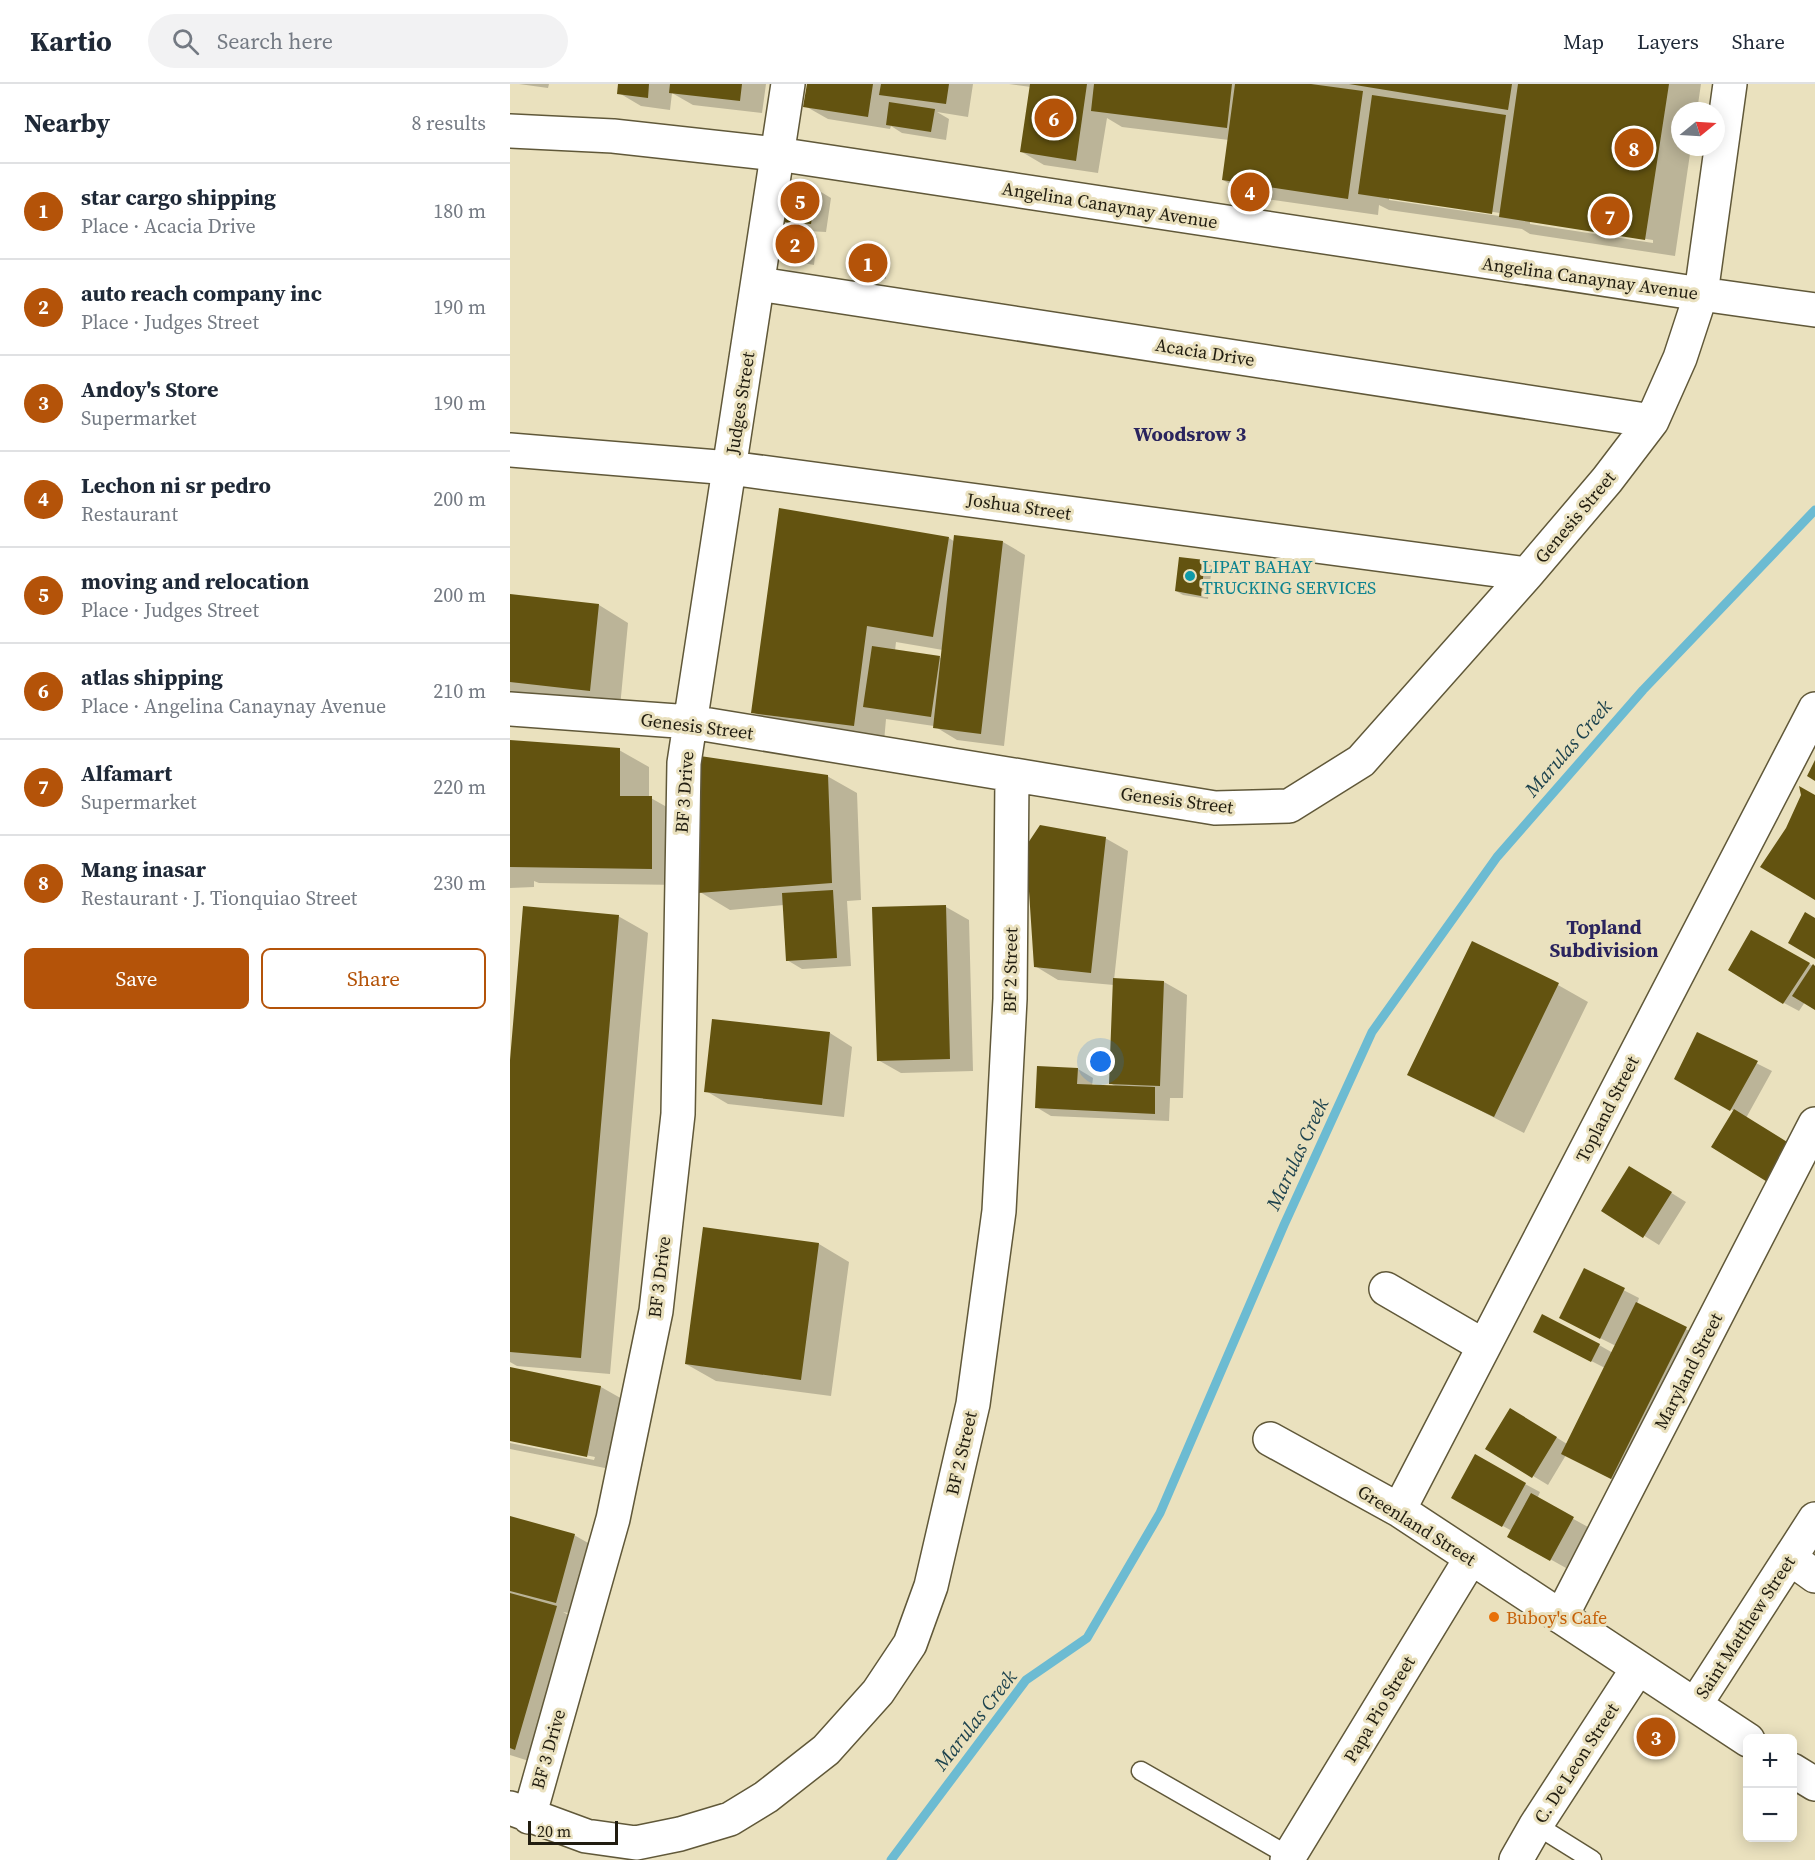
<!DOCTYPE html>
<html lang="en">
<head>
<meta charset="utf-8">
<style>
  body { margin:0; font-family:"Source Serif 4",serif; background:#f2f2f3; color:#1f2937 }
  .controls { position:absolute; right:18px; bottom:18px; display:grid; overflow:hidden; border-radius:9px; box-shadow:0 3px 15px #0003 }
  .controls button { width:54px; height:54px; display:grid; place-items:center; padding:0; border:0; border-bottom:2px solid #e0e1e3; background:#fff; color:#1f2937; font:30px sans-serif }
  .compass { position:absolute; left:1161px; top:18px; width:54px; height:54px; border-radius:50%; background:#fff; box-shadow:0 3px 15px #0003; rotate:72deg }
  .scale { position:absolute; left:18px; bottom:15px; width:90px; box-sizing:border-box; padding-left:6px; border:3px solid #211d10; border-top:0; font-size:16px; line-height:21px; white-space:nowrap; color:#211d10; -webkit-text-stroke:4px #eae1be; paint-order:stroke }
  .you { position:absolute; left:591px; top:978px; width:21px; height:21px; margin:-15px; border:4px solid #fff; border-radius:50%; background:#1a73e8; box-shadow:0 0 0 9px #1a73e833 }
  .badge { display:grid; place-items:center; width:39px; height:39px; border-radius:50%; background:#b45309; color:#fff; font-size:20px; font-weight:700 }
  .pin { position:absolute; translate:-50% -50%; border:3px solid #fff; box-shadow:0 2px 6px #0006 }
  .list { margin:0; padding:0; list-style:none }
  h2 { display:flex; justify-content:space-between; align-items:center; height:78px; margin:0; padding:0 24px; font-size:26px }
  h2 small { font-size:20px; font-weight:400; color:#747a83 }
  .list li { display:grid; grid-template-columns:39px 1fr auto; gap:18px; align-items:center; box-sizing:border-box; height:96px; padding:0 24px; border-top:2px solid #e0e1e3 }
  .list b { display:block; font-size:22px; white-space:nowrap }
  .list p { margin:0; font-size:20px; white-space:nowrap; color:#747a83 }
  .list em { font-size:20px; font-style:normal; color:#747a83 }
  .actions { display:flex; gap:12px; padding:18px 24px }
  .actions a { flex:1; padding:14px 0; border:2px solid #b45309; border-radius:9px; text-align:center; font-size:21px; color:#b45309 }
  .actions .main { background:#b45309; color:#fff }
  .icon { flex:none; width:33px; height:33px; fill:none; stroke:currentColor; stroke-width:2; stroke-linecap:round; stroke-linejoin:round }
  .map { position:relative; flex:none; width:1305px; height:1776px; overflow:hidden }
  header { display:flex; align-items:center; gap:36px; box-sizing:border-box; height:84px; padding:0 30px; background:#fff; border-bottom:2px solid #e0e1e3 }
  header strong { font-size:28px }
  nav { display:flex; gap:33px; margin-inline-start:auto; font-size:21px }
  .search { width:420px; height:54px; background:#f2f2f3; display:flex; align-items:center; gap:15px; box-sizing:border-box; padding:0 21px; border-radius:33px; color:#747a83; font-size:22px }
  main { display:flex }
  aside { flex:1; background:#fff }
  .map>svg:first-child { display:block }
  .shadow { fill:#0003; fill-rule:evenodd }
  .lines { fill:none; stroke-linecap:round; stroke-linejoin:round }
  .stream { stroke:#6cbbd2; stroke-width:9 }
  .building { fill:#635310 }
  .service-casing { stroke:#605839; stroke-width:21 }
  .minor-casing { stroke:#605839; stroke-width:36 }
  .tertiary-casing { stroke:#605839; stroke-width:36 }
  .secondary-casing { stroke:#605839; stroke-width:36 }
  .service { stroke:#fff; stroke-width:18 }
  .minor { stroke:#fff; stroke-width:33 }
  .tertiary { stroke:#fff; stroke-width:33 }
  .secondary { stroke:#fff; stroke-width:33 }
  .culture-dot { fill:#0f9aa8; stroke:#eae1be; stroke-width:2 }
  .food-dot { fill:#e8710a; stroke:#eae1be; stroke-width:2 }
  .labels { text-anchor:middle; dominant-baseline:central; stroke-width:6; stroke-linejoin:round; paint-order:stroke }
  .street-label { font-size:18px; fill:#211d10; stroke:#eae1be }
  .culture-label { font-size:18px; fill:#0d838f; stroke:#eae1be; text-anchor:start }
  .food-label { font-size:18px; fill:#c56008; stroke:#eae1be; text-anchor:start }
  .neighbourhood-label { font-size:20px; font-weight:bold; fill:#2a245e; stroke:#eae1be }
  .water-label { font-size:20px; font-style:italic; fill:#1e434e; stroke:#eae1be }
</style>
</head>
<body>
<header>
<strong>Kartio</strong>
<div class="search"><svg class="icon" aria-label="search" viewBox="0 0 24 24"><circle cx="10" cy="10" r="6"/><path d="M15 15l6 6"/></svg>Search here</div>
<nav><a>Map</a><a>Layers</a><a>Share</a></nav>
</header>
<main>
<aside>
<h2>Nearby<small>8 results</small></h2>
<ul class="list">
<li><span class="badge">1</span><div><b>star cargo shipping</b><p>Place · Acacia Drive</p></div><em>180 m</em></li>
<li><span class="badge">2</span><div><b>auto reach company inc</b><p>Place · Judges Street</p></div><em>190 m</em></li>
<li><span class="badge">3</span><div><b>Andoy's Store</b><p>Supermarket</p></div><em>190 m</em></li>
<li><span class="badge">4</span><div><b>Lechon ni sr pedro</b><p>Restaurant</p></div><em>200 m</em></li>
<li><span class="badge">5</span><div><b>moving and relocation</b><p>Place · Judges Street</p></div><em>200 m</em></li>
<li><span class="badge">6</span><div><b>atlas shipping</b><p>Place · Angelina Canaynay Avenue</p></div><em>210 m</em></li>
<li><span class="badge">7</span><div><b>Alfamart</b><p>Supermarket</p></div><em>220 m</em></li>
<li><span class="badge">8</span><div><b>Mang inasar</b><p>Restaurant · J. Tionquiao Street</p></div><em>230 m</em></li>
</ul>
<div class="actions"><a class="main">Save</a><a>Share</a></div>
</aside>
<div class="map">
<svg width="1305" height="1776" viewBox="0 0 1305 1776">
  <rect width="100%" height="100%" fill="#eae1be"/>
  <path class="shadow" d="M9,0H39L38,4Z
    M110,0H256L252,29L183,21L162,9L160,26L131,22L109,9Z
    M298,0H463L458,33L427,28L439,35L436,56L392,49L381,42L380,45L318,35L295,22Z
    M499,0H1191L1187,27H1170V63H1181L1165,172L1020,150L1012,145L879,126L869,121L868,131L743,113L713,96L719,56L612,43L597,34L588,89L534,81L512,68L521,3ZM879,113L990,129L989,132L879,116ZM1020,137L1143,156V159L1020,140Z
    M306,105L321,114L316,148L297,147L307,153L304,181L277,176L270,172L292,148L274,138Z
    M369,171L376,175V195L350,187Z
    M439,454L445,458H493L515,471L494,662L447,656L424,642L376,635L374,658L272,645L243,628ZM386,558L433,566L432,574L385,567Z
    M694,477L702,482L698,515L673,511L666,507Z
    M0,512L89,521L118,539L110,623L0,611Z
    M0,658L109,666L139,683V713L171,731V801L29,799L24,797V803L0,804Z
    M317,692L347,709L351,816L337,817L341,882L292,885L277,876L274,821L220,826L190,808Z
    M595,754L618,767L604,896L654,898L677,911L673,1014H660L659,1037L541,1032L526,1023L568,985L583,994L582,1002L607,1003L600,999L604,901L548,896L525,882Z
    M436,823L459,836L463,987L391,989L368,976Z
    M108,832L138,849L100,1290L7,1282L0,1278V994Z
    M1241,848L1305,883V925L1295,918L1289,927L1274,919Z
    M1048,901L1078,918L1014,1049L899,990Z
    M320,949L342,963L334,1033L218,1020L196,1007Z
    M1188,950L1262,987L1236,1034L1166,994Z
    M1134,1092L1176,1118L1149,1161L1093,1126Z
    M194,1145L309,1160L339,1178L321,1312L206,1297L176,1280Z
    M1074,1186L1129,1214L1127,1220L1199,1257L1124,1407L1056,1371L1038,1401L977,1364L1015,1334L1057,1360L1095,1284L1040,1256L1089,1261L1103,1269L1106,1262L1066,1242Z
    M0,1285L91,1303L114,1316L100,1385L0,1365V1359L84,1376L85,1373L0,1356Z
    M1015,1400L1030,1408L1027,1415L1078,1443L1056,1484L999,1452L1002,1447L957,1422Z
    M0,1433L64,1451L87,1464L69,1531L53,1528L76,1541L35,1682L0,1671Z"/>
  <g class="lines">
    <path class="stream" d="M381,1776L516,1596L577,1554L650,1429L774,1141L862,948L987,773L1133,606L1305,426"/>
  </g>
  <path class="building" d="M108,0H139L138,14L107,10Z
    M160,0H232L230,17L159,9Z
    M297,0H363L358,33L293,23Z
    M371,0H439L436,20L369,11Z
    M520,0H577L566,77L510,68Z
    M584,0H722L717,44L581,27Z
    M725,0H801L853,7L838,115L712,96Z
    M839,0H1002L998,26Z
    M1008,0H1159L1135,156L989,133Z
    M862,11L996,31L982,130L848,110Z
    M379,18L425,25L421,48L376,41Z
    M277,100L307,104L301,140L273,138Z
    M273,145L301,147L297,178L269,173Z
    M346,166L369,169L370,192L348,188Z
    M269,424L439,453L423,553L357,542L344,642L241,629Z
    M444,451L493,457L471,650L423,644Z
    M669,473L695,476L691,512L665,507Z
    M0,510L89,520L80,607L0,598Z
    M362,562L430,572L421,633L353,623Z
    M0,656L110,664V712H142V785L0,783Z
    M190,672L318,691L322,799L188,809L181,690Z
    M1305,676V697L1297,692Z
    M1289,702L1305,711V816L1250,783L1276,744L1291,711Z
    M530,741L596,753L581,889L524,883L516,762Z
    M323,806L327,874L276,877L272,809Z
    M436,821L440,975L367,977L362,823Z
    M13,822L109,831L71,1274L0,1268V976Z
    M1295,828L1305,834V875L1278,859Z
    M1241,846L1300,879L1273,920L1218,886Z
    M962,857L1049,899L984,1033L897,991Z
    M1303,880L1305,882V926L1282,912Z
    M603,894L654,897L650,1002L599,1000Z
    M202,935L320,948L312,1021L194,1008Z
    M1187,948L1248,977L1220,1027L1164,995Z
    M527,982L568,984L567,1000L645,1003V1030L525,1024Z
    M1224,1025L1282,1061L1259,1099L1201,1063Z
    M1119,1082L1162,1108L1133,1154L1091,1127Z
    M193,1143L309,1159L291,1296L175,1280Z
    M1074,1184L1115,1204L1090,1255L1049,1234Z
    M1126,1218L1177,1243L1101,1395L1051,1370Z
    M1032,1230L1090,1260L1081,1278L1023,1248Z
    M0,1283L91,1302L77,1373L0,1357Z
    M1000,1324L1047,1353L1022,1394L975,1365Z
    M965,1370L1016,1399L992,1443L941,1414Z
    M1021,1409L1064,1433L1040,1477L997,1453Z
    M0,1432L65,1450L46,1519L0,1507Z
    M0,1509L47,1522L5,1666L0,1664Z"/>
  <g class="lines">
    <defs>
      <path id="service" d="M631,1687L779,1772
        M1026,1741L1082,1776"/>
      <path id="minor" d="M249,200L1142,337
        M0,366L220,384L1017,490
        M0,625L181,638L705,724L779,722L851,677L1017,490L1097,396L1142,337L1170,274L1191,210
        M876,1205L974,1262
        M760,1355L889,1426L1238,1656
        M889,1426L1305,625
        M1280,1474L1305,1492
        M1051,1533L1305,1040
        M1185,1621L1305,1435
        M1282,1686L1305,1700
        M0,1724L76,1752L126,1759L170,1750L220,1735L256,1713L316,1666L368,1608L400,1560L421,1502L463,1320L489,1127L500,915L502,692
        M19,1733L103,1435L146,1227L168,1030L174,679L278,0
        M777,1776L961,1474
        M1006,1776L1026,1741L1128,1584"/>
      <path id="tertiary" d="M0,47L103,52L267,70L1191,210"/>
      <path id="secondary" d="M1220,0L1191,210L1305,226"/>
    </defs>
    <use href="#service" class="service-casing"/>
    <use href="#minor" class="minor-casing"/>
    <use href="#tertiary" class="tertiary-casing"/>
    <use href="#secondary" class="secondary-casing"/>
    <use href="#service" class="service"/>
    <use href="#minor" class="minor"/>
    <use href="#tertiary" class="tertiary"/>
    <use href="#secondary" class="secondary"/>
  </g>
  <circle class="culture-dot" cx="680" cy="492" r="6"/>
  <circle class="food-dot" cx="984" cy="1533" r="6"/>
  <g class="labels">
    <g class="street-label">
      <text transform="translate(600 121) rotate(9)">Angelina Canaynay Avenue</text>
      <text transform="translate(1080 194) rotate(8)">Angelina Canaynay Avenue</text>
      <text transform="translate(695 268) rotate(9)">Acacia Drive</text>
      <text transform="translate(230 319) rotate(-81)">Judges Street</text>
      <text transform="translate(509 422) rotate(8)">Joshua Street</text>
      <text transform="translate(1065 433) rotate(-50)">Genesis Street</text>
      <text transform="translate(187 642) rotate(7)">Genesis Street</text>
      <text transform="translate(174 708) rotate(-86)">BF 3 Drive</text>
      <text transform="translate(667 716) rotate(7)">Genesis Street</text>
      <text transform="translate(500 886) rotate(-89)">BF 2 Street</text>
      <text transform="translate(1097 1025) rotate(-63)">Topland Street</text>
      <text transform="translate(149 1193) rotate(-83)">BF 3 Drive</text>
      <text transform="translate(1178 1287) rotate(-63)">Maryland Street</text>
      <text transform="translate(451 1369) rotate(-77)">BF 2 Street</text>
      <text transform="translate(907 1441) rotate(32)">Greenland Street</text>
      <text transform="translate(1235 1543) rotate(-57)">Saint Matthew Street</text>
      <text transform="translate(869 1625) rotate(-59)">Papa Pio Street</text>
      <text transform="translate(38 1665) rotate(-74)">BF 3 Drive</text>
      <text transform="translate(1066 1679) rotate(-57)">C. De Leon Street</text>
    </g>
    <g class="culture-label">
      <text x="692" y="482">LIPAT BAHAY<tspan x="692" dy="21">TRUCKING SERVICES</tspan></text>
    </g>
    <g class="food-label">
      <text x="996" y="1533">Buboy's Cafe</text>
    </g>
    <g class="neighbourhood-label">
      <text x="680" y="350">Woodsrow 3</text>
      <text x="1094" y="843">Topland<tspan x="1094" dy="23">Subdivision</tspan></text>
    </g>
    <g class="water-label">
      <text transform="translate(1058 664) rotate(-49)">Marulas Creek</text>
      <text transform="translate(787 1070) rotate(-65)">Marulas Creek</text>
      <text transform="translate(465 1636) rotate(-52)">Marulas Creek</text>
    </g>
  </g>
</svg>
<div class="controls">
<button>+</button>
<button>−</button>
</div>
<svg class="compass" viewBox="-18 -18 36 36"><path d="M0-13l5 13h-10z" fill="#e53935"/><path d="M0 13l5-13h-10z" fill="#747a83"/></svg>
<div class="scale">20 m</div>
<div class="you"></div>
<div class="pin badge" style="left:358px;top:179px">1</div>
<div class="pin badge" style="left:285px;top:160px">2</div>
<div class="pin badge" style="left:1146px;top:1653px">3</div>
<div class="pin badge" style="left:740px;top:108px">4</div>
<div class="pin badge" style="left:290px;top:117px">5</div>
<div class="pin badge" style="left:544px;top:34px">6</div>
<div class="pin badge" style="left:1100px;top:132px">7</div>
<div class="pin badge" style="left:1124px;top:64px">8</div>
</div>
</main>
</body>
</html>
